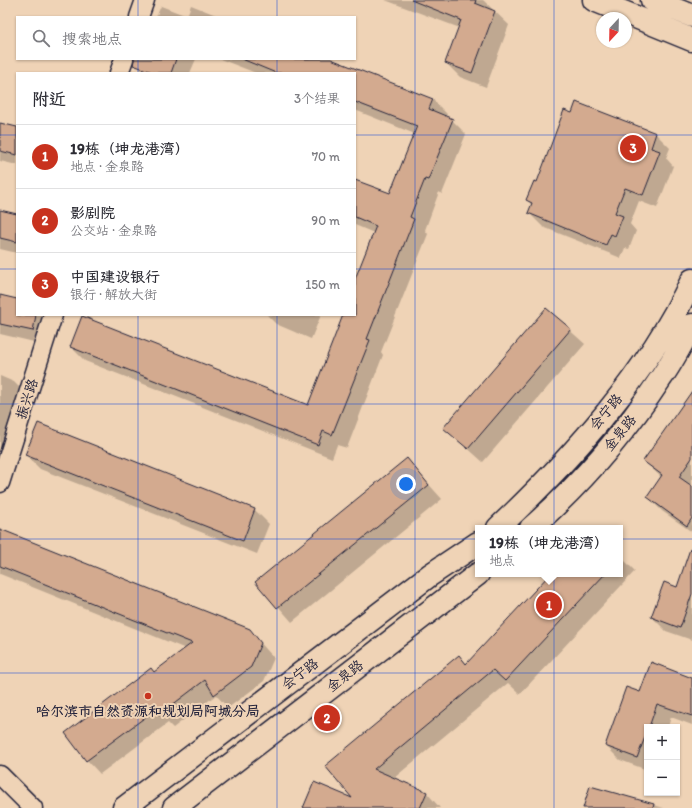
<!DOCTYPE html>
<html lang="zh">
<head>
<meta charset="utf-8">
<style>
  body { margin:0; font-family:Itim,"LXGW WenKai TC",sans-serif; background:#f7f7f7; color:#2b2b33 }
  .controls { position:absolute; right:12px; bottom:12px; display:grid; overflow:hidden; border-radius:0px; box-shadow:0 1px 3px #0004 }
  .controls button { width:36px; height:36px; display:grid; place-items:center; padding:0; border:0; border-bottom:1px solid #e1e1e2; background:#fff; color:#2b2b33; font:20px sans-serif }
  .compass { position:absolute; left:596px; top:12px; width:36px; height:36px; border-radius:50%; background:#fff; box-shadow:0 1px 3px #0004; rotate:202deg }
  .you { position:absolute; left:406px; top:484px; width:14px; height:14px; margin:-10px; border:3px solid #fff; border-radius:50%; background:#1a73e8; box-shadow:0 0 0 6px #1a73e833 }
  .badge { display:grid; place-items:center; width:26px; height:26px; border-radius:50%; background:#c8321e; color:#fff; font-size:13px; font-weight:700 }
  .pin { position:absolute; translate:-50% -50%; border:2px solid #fff; box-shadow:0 1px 4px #0006 }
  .popup { position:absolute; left:475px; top:525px; width:148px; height:52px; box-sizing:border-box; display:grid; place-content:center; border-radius:0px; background:#fff; filter:drop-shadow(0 1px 3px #0005); font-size:13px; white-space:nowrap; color:#7c7c81 }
  .popup b { font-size:15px; color:#2b2b33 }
  .popup::after { content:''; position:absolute; left:50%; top:100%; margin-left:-8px; border:8px solid transparent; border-top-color:#fff }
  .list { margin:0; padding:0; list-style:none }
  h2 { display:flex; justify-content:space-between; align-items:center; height:52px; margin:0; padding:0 16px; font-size:17px }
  h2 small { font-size:13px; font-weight:400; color:#7c7c81 }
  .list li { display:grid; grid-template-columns:26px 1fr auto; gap:12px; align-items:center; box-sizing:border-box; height:64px; padding:0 16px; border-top:1px solid #e1e1e2 }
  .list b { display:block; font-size:15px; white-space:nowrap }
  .list p { margin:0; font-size:13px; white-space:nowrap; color:#7c7c81 }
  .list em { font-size:13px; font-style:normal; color:#7c7c81 }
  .icon { flex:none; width:22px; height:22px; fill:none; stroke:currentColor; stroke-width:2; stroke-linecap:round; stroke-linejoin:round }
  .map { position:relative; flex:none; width:692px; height:808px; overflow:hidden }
  .search { position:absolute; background:#fff; box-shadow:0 1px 3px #0004; left:16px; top:16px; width:340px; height:44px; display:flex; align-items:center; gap:10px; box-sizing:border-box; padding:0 14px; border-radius:0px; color:#7c7c81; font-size:15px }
  .panel { position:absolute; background:#fff; box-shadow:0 1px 3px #0004; left:16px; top:72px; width:340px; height:244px; border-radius:0px }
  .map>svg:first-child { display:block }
  .shadow { fill:#0003 }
  .building { fill:#d3aa8f; stroke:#22223b }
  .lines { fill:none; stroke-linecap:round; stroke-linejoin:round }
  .minor-casing { stroke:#22223b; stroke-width:21 }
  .primary-casing { stroke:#22223b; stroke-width:25 }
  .minor { stroke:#efd3b6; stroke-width:18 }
  .primary { stroke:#efd3b6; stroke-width:22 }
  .grid { fill:none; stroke:#1d4ed8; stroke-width:1; stroke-opacity:0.55 }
  .poi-dot { fill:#c8321e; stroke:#efd3b6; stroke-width:1.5 }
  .labels { text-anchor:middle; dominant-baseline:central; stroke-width:4; stroke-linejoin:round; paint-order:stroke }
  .street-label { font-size:14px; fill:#22223b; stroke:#efd3b6 }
  .poi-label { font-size:14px; font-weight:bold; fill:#22223b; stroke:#efd3b6 }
</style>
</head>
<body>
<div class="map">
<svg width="692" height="808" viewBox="0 0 692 808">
  <rect width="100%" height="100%" fill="#efd3b6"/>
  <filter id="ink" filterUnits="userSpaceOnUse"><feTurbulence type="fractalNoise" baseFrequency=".025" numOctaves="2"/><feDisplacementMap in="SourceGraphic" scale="8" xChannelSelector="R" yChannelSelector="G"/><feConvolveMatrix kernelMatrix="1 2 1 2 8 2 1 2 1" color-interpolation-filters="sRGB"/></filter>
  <g filter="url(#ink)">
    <path class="shadow" d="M385,0H483L509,25L486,87L460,77L446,63L460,28Z
      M191,5L221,17H156L161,6L187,16Z
      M140,59H196L190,73H145L137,66Z
      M220,59H328L433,100L447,114L445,117L452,120L466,134L442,194L439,192L425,230L428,234L381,352L383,355L347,448L337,445L332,458L85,361L71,347L308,406L343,315H355V284L374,233L355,225V181L391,195L415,134L355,110V73H256Z
      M577,104L656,134L670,148L666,158L673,166L657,208L639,201L630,224L636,231L629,249L625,248L621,258L543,227L529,213L532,205L527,200L537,183Z
      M0,124L17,128V165L0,161Z
      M0,211L17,215V253L0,249Z
      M0,296L17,300V315H48L47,345L0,334Z
      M546,309L585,344L483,462L444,427Z
      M267,315H321L311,339L276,324Z
      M0,376L14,382L28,396L0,461Z
      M692,393V532L662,511L648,497L662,478L644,461Z
      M26,455L255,510L269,524L257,554L40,469Z
      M407,460L442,499L292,622L257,582Z
      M0,530L249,630L274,658L264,681L228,708L216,695L173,728L168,723L100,774L87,760L154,672L186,649L0,574Z
      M620,556L635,571L520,694L508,683L394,778L427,793L440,808H304L355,800L327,766L459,656L467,664L551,574H620Z
      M692,559V640L666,631L652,617L677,588Z
      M692,679V725L671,717L668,727H647V770L620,760L606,746L640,693Z
      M590,787L664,808H584Z"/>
    <path class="building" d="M411,0H476L475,3L495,11L472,73L445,63L461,20Z
      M134,59H176L171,73H155L133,65Z
      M242,59H331L433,99L429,109L453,119L428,180L425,179L410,217L414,219L367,339L370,340L332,435L323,431L318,445L70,347L82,316L308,405L343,315H355V279L376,226L355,217V180L390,193L417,126L355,102V73H276Z
      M576,102L656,133L651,148L660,151L643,195L625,188L615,213L623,216L615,236L611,234L606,245L528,213L532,203L526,200L534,181L537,182L564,110L572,113Z
      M0,123L17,127V155L0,151Z
      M0,210L17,214V242L0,238Z
      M0,295L17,299V315H36L33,331L0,324Z
      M546,308L571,329L468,449L443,428Z
      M692,391V458L679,477L692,486V518L687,526L647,497L662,475L643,461Z
      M38,423L255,509L243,541L25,455Z
      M407,458L429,485L277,608L255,582Z
      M0,529L250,629L261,643L251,667L214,695L205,680L159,715L155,710L86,761L65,733L151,668L154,672L192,643L0,566Z
      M690,549L692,550V594L680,628L651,617L664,582L677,587Z
      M550,574H605L505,681L493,670L374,769L427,792L420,808H303L314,782L352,798L325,766L459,655L466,664Z
      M651,662L692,678V716L657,704L649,727H647V732L637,758L605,746L626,687L640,692Z
      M590,786L654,804L653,808H583Z"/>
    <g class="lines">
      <defs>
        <path id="minor" d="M139,17L145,0
          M119,73L124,59
          M0,483L53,315
          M0,775L33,808"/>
        <path id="primary" d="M594,0L692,40
          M652,0L692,16
          M498,528C574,456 647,375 692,280
          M531,528C580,485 625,433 661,378C673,361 682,343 692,325
          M124,808L430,575L478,543
          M174,808L478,574"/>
      </defs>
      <use href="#minor" class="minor-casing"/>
      <use href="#primary" class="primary-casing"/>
      <use href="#minor" class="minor"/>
      <use href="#primary" class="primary"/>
    </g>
  </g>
  <path class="grid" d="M138,0V17M277,0V17M415,0V808M554,0V808M138,59V73M277,59V73M0,135H17M355,135H692M0,269H17M355,269H692M138,315V808M277,315V808M0,404H692M0,539H692M0,673H692"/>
  <circle class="poi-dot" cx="148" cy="696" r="4"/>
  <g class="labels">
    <g class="street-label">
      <text transform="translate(27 399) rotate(-72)">振兴路</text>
      <text transform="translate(606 412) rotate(-50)">会宁路</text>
      <text transform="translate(620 433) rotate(-51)">金泉路</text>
      <text transform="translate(300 674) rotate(-37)">会宁路</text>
      <text transform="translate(345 676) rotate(-38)">金泉路</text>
    </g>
    <g class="poi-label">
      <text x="148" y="711">哈尔滨市自然资源和规划局阿城分局</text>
    </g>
  </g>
</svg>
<div class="controls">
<button>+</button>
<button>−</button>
</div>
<svg class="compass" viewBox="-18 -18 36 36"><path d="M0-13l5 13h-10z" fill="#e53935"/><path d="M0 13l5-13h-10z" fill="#7c7c81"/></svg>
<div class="you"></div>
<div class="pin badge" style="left:549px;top:605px">1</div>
<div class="popup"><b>19栋（坤龙港湾）</b>地点</div>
<div class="pin badge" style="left:327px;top:718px">2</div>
<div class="pin badge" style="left:633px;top:148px">3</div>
<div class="search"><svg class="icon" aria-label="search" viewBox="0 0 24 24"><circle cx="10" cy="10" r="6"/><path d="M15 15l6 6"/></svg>搜索地点</div>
<section class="panel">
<h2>附近<small>3个结果</small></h2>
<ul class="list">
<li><span class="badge">1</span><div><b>19栋（坤龙港湾）</b><p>地点 · 金泉路</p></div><em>70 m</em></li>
<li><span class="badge">2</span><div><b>影剧院</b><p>公交站 · 金泉路</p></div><em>90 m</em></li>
<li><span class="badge">3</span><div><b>中国建设银行</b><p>银行 · 解放大街</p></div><em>150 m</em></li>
</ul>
</section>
</div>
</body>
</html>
